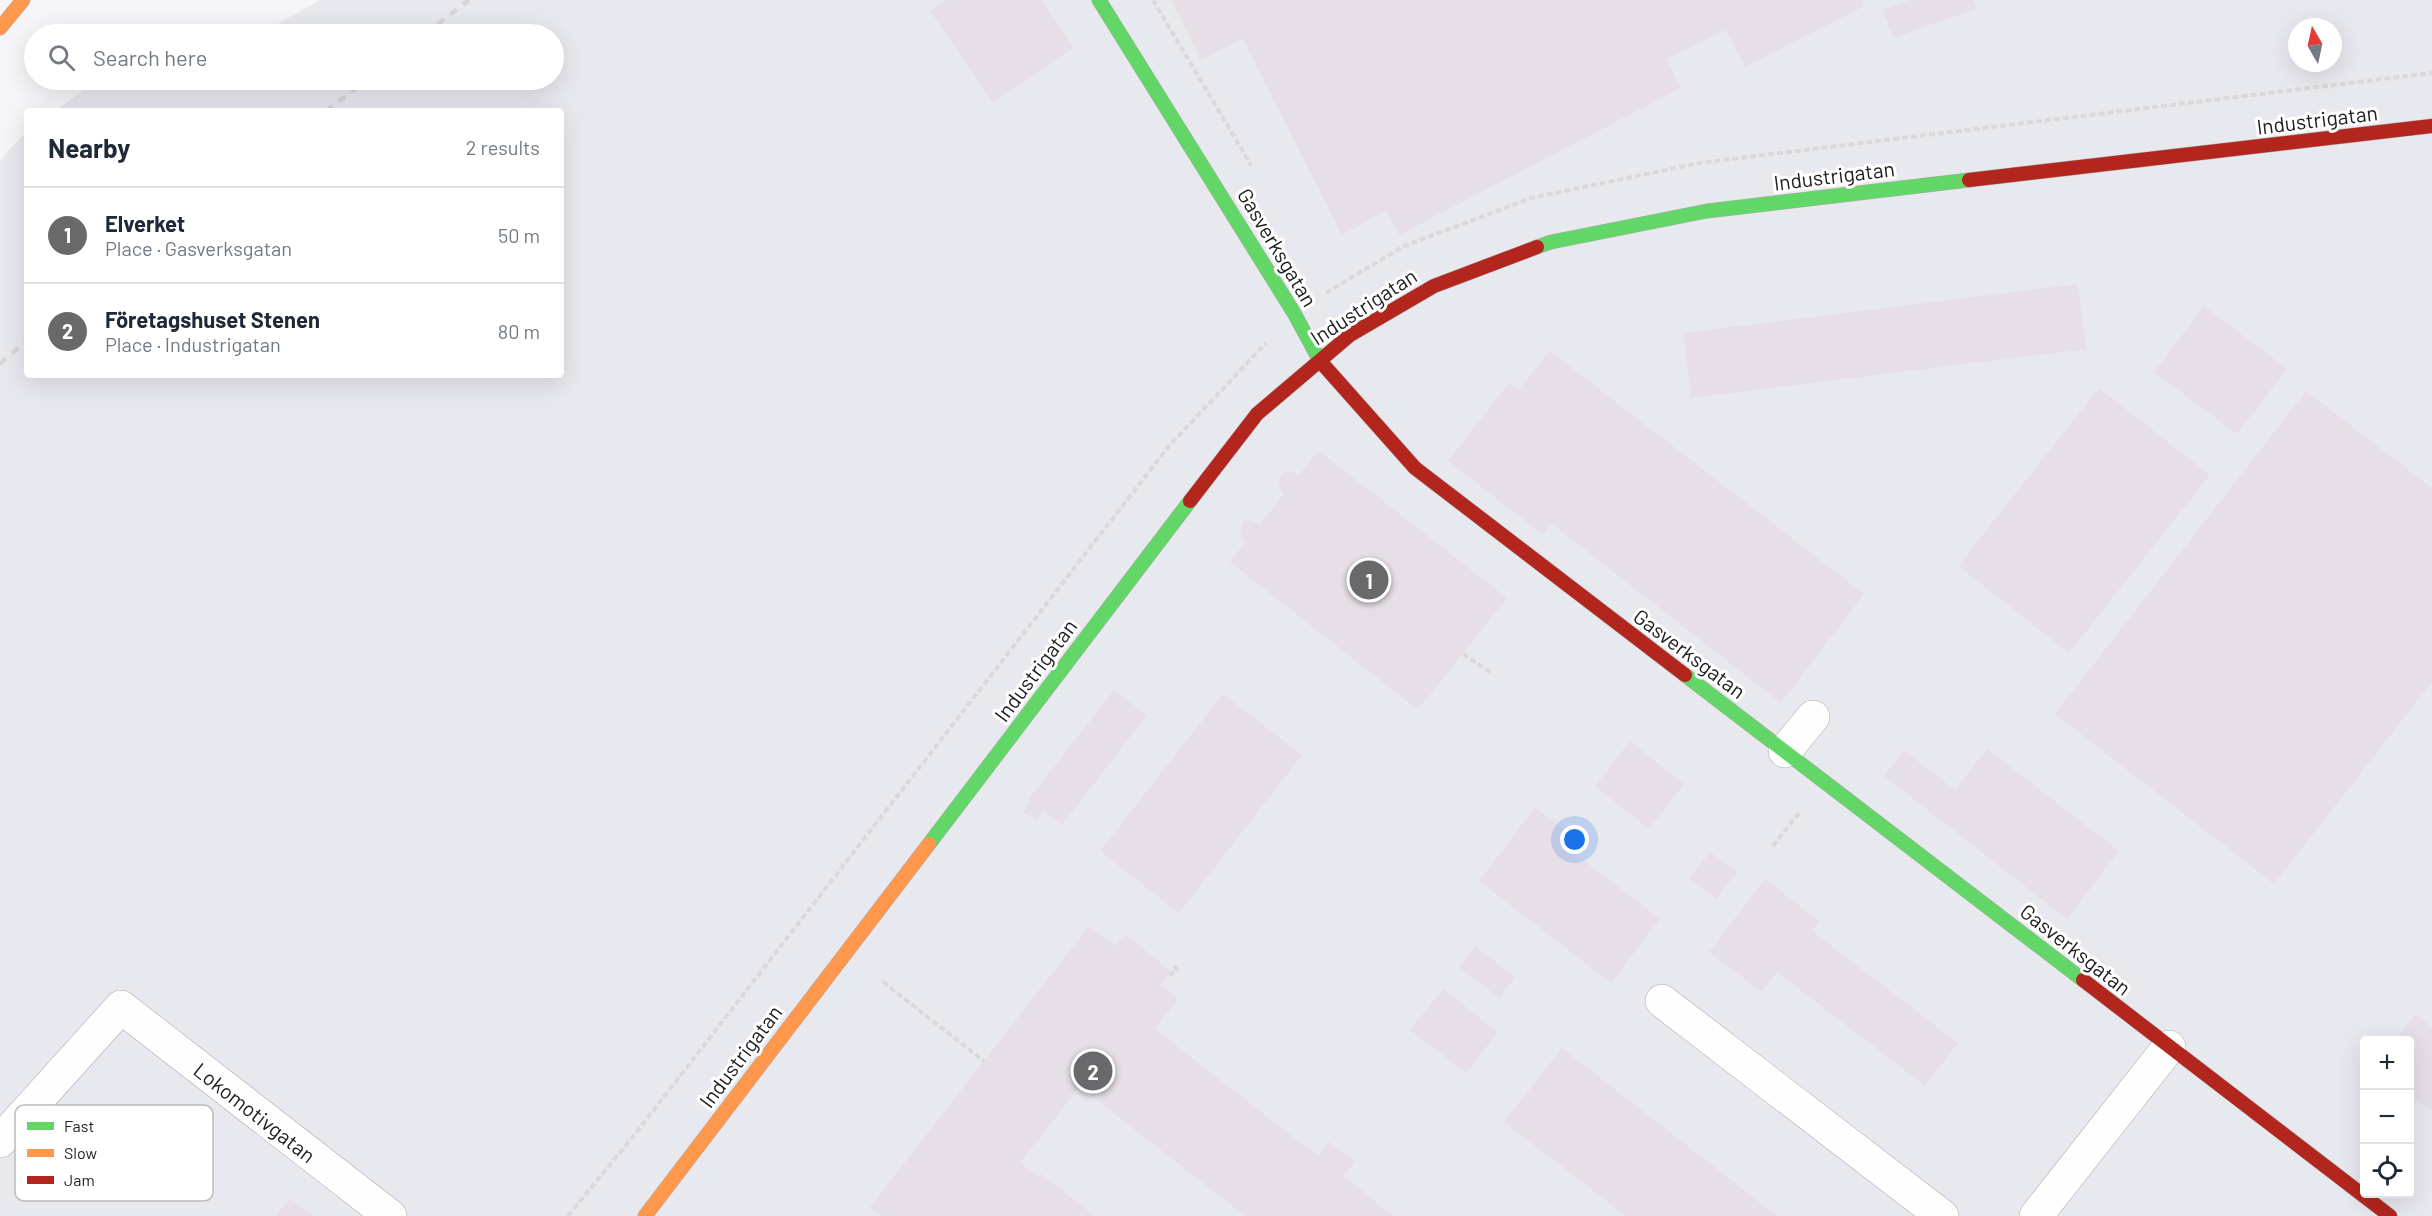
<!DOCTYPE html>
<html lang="en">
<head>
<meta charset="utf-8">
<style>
  body { margin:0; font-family:Barlow,sans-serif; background:#f2f2f3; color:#1f2937 }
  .controls { position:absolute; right:18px; bottom:18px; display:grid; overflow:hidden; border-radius:6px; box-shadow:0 6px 24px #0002 }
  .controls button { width:54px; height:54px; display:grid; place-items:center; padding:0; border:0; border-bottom:2px solid #e0e1e3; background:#fff; color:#1f2937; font:30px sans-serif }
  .compass { position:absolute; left:2288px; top:18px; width:54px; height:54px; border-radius:50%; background:#fff; box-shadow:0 6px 24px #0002; rotate:351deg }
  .you { position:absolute; left:1575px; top:840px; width:21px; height:21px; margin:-15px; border:4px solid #fff; border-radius:50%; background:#1a73e8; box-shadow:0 0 0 9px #1a73e833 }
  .badge { display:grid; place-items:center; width:39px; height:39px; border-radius:50%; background:#69696b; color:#fff; font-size:20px; font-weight:700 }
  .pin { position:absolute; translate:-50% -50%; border:3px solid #fff; box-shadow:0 2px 6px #0006 }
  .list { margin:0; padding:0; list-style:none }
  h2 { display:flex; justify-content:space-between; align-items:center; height:78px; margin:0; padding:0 24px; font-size:26px }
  h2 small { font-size:20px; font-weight:400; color:#747a83 }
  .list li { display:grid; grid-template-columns:39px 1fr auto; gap:18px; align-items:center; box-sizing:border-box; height:96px; padding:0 24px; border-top:2px solid #e0e1e3 }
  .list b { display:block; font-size:22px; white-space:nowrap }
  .list p { margin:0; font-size:20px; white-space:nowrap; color:#747a83 }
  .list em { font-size:20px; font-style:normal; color:#747a83 }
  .icon { flex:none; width:33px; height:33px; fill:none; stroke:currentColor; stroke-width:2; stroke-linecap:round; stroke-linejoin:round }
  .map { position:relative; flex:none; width:2432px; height:1216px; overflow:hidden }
  .search { position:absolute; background:#fff; box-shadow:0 6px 24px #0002; left:24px; top:24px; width:540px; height:66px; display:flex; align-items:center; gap:15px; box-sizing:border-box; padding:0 21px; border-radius:33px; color:#747a83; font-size:22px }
  .panel { position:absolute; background:#fff; box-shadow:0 6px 24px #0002; left:24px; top:108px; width:540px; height:270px; border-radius:6px }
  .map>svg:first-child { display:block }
  .built { fill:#e8e8ef; fill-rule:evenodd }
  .building { fill:#e7dfe8 }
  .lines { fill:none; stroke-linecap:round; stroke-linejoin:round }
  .street-casing { stroke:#ababad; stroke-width:34 }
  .fast-casing { stroke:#ababad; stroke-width:15 }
  .slow-casing { stroke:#ababad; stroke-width:15 }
  .jam-casing { stroke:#ababad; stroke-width:15 }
  .path { stroke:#d9d9da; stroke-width:4; stroke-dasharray:6 3; stroke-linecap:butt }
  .street { stroke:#fefefe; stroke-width:33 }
  .fast { stroke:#63d668; stroke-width:14 }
  .slow { stroke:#ff974d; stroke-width:14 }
  .jam { stroke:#b3261e; stroke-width:14 }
  .rail { stroke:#d6d6d7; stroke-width:4.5; stroke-dasharray:8 8; stroke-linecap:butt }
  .labels { text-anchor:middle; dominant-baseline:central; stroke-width:6; stroke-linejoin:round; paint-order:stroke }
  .street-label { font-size:21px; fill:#1d1d1f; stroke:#fff }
  .key { fill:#fff; stroke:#bbbbbc; stroke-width:1.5 }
  .key-label { font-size:16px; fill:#1d1d1f }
</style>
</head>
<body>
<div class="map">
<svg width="2432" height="1216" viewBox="0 0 2432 1216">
  <rect width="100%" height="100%" fill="#f6f6f9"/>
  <path class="built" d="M320,0H2432V1216H0V160L27,131V375H561V111H55L97,80H554V34H260ZM2297,27H2333V63H2297ZM2364,1040H2410V1194H2364Z"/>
  <path class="building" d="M946,0H1041L1074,47L993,103L930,11Z
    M1171,0H1861L1864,6L1745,67L1726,30L1667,59L1681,88L1399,235L1386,210L1342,235L1243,39L1201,60Z
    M1909,0H1973L1976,9L1893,38L1883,10Z
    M2078,284L2086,349L1691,398L1683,333Z
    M2204,306L2287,369L2237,434L2154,372Z
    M1550,351L1864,594L1781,703L1552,524L1543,535L1448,461L1509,383L1518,390Z
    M2099,388L2210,475L2069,653L1958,566Z
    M2306,391L2432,488V682L2274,884L2055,714Z
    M1318,450L1507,598L1418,710L1230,562L1245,542L1240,534L1244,522L1250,520L1260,524L1284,494L1278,485L1283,473L1289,471L1299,475Z
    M1114,690L1147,715L1062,825L1044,811L1036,821L1023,812L1031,801L1029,799Z
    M1223,694L1302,755L1179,913L1100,851Z
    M1630,741L1684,784L1649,829L1595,786Z
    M1987,749L2119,851L2067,919L1884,776L1904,750L1955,790Z
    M1535,807L1576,839L1569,849L1660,919L1611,983L1479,881Z
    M1710,852L1737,872L1716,899L1689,878Z
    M1765,879L1819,921L1812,931L1958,1043L1925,1086L1777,972L1762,992L1709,952Z
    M1089,926L1115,946L1125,934L1171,971L1160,985L1178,999L1155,1029L1318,1156L1329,1142L1355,1161L1344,1176L1393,1216H1245L1098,1101L1103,1095L1084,1081L1020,1163L1038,1177L1041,1174L1095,1216H881L870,1207Z
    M1475,946L1515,977L1499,998L1459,967Z
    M1443,989L1498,1032L1466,1073L1410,1030Z
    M2416,1014L2432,1027V1111L2410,1094V1040H2395Z
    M1562,1048L1777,1216H1626L1504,1122Z
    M290,1198L313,1216H276Z"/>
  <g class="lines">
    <defs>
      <path id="street" d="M1785,751L1813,717
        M1662,1001L1942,1216
        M0,1141L121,1007L390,1216
        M2036,1216L2169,1047"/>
      <path id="fast" d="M1099,0L1294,313L1320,361
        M1537,247L1551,242L1707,211L1969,180
        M1685,675L2083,980
        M929,844L1190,501"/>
      <path id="slow" d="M0,28L23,0
        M645,1216L929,844"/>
      <path id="jam" d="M1969,180L2432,126
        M1320,361L1415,468L1685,675
        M1190,501L1257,414L1350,335L1434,286L1537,247
        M2083,980L2390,1216"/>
    </defs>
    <use href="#street" class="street-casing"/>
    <use href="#fast" class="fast-casing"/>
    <use href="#slow" class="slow-casing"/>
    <use href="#jam" class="jam-casing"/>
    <path class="path" d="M1153,0L1251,165
      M1326,293L1404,246L1531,198L1699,163L2432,73
      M1463,654L1490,672
      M1773,846L1799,813
      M1169,975L1177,970L1173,964
      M883,982L984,1061
      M568,1216L635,1134L1169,446L1266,343"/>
    <use href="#street" class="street"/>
    <use href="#fast" class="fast"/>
    <use href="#slow" class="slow"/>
    <use href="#jam" class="jam"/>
    <path class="rail" d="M425,34L469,0
      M326,111L367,80
      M0,364L27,340"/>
  </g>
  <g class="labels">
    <g class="street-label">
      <text transform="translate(2317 119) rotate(-7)">Industrigatan</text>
      <text transform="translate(1834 175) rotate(-7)">Industrigatan</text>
      <text transform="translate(1278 247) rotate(59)">Gasverksgatan</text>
      <text transform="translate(1363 306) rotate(-33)">Industrigatan</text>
      <text transform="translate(1690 653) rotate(37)">Gasverksgatan</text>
      <text transform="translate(1035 670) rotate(-53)">Industrigatan</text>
      <text transform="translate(2076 949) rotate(38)">Gasverksgatan</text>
      <text transform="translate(740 1056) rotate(-53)">Industrigatan</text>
      <text transform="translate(255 1112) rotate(38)">Lokomotivgatan</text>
    </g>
  </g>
  <rect x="15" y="1105" width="198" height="96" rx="9" class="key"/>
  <rect x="27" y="1122" width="27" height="8" fill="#63d668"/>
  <rect x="27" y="1149" width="27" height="8" fill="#ff974d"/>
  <rect x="27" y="1176" width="27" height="8" fill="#b3261e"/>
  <g class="key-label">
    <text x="64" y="1132">Fast</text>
    <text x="64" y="1159">Slow</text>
    <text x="64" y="1186">Jam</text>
  </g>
</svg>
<div class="controls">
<button>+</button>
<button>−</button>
<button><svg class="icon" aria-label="locate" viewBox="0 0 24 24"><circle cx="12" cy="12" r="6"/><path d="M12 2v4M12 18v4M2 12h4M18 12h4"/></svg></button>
</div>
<svg class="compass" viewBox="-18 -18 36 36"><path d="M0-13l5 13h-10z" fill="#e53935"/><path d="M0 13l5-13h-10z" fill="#747a83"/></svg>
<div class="you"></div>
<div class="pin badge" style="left:1369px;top:580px">1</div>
<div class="pin badge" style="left:1093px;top:1071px">2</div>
<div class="search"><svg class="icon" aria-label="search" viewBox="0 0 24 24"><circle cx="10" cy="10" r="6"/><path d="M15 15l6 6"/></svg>Search here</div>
<section class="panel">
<h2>Nearby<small>2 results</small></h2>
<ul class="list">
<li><span class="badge">1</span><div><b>Elverket</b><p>Place · Gasverksgatan</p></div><em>50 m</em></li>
<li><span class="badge">2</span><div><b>Företagshuset Stenen</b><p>Place · Industrigatan</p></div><em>80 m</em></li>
</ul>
</section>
</div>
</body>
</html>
